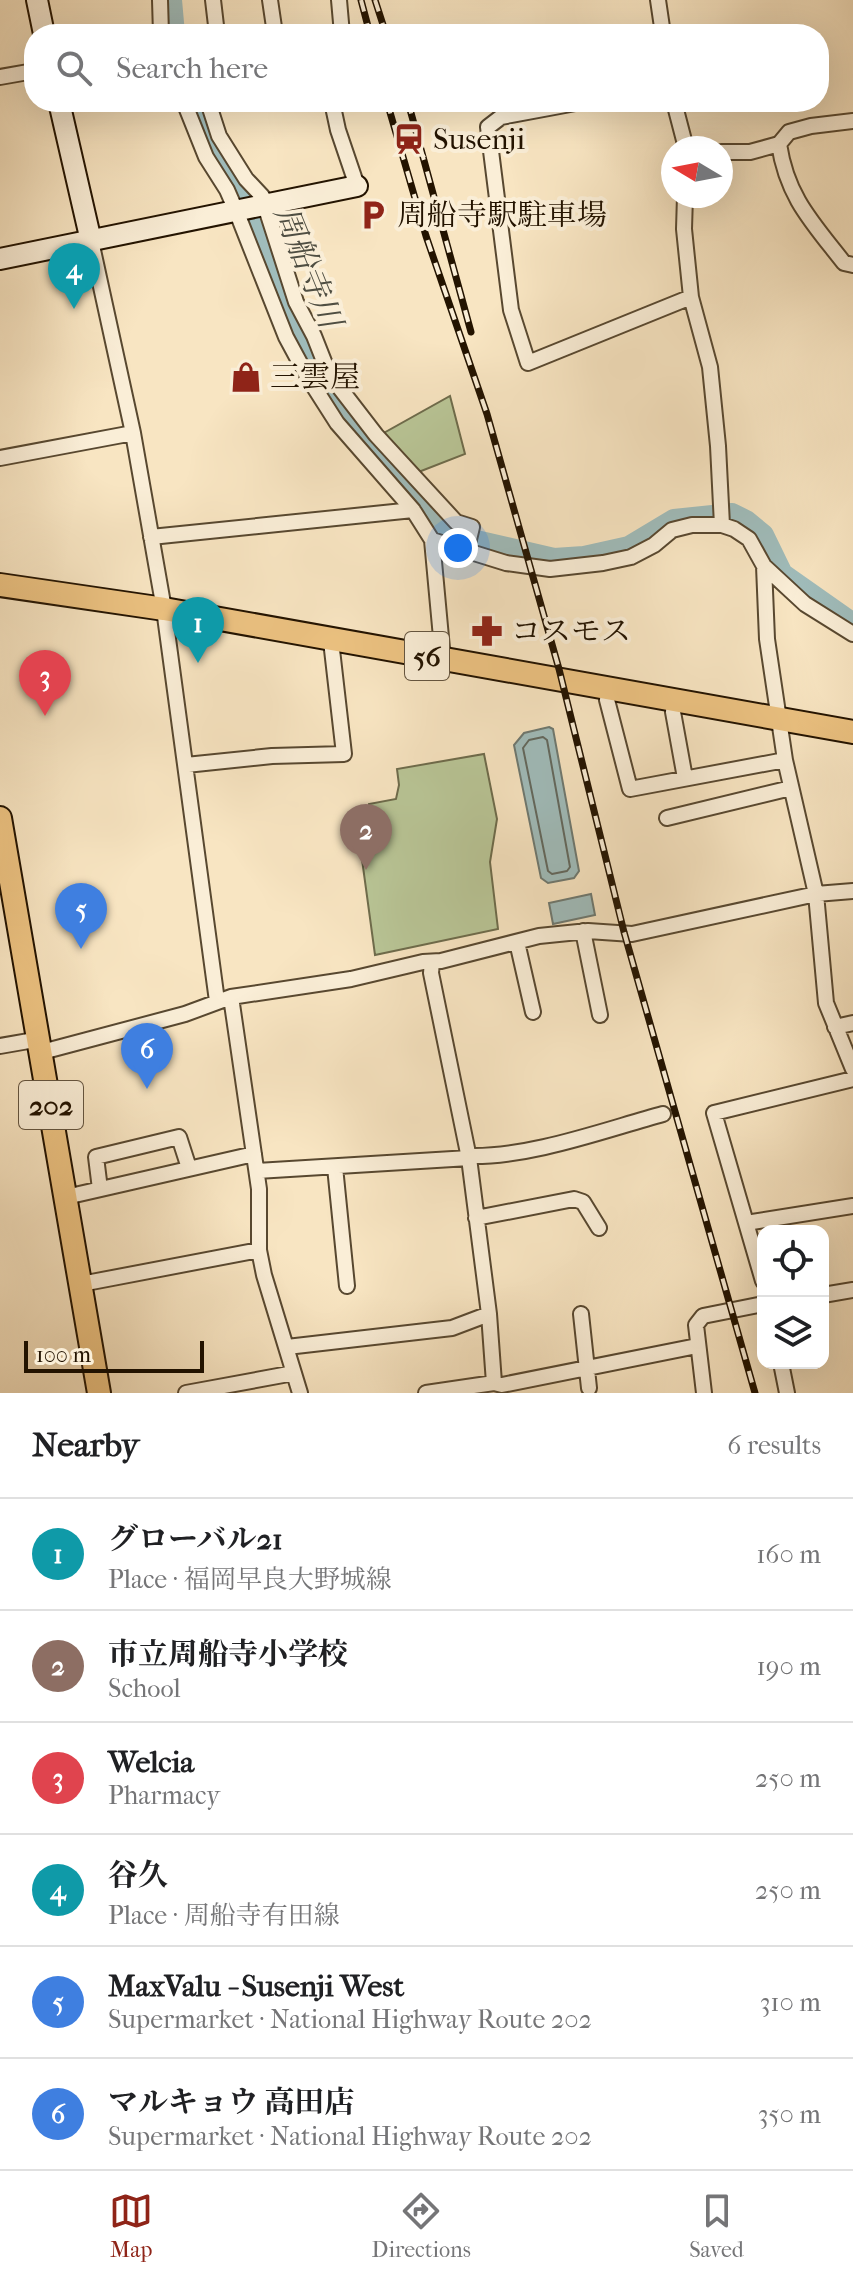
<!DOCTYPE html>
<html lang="en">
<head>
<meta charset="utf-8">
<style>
  body { margin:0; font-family:"IM FELL French Canon","Noto Serif JP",serif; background:#f2f2f2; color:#202124 }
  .controls { position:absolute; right:24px; bottom:24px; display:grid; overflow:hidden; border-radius:16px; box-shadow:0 8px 32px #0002 }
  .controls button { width:72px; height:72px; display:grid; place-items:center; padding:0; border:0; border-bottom:2px solid #e0e0e0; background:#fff; color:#202124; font:40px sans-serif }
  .compass { position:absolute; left:661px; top:136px; width:72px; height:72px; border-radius:50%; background:#fff; box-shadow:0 8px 32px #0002; rotate:280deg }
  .scale { position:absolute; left:24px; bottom:20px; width:180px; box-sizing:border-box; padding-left:8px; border:4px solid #231300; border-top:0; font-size:22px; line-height:28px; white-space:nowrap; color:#231300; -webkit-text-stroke:6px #faeed7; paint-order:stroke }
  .you { position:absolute; left:458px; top:548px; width:28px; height:28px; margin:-20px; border:6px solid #fff; border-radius:50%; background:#1a73e8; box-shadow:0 0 0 12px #1a73e833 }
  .badge { display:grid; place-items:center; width:52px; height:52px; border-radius:50%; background:#8f2418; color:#fff; font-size:26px; font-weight:700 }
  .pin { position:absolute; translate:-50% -66px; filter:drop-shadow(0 2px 4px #0008) }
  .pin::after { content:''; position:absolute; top:42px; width:28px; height:24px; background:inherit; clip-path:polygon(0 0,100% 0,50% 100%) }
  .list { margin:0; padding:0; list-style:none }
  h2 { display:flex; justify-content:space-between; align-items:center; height:104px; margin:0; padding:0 32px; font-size:34px }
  h2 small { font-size:26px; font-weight:400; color:#757577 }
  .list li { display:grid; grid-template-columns:52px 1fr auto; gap:24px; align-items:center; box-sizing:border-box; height:112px; padding:0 32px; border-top:2px solid #e0e0e0 }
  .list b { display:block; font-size:30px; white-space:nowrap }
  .list p { margin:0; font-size:26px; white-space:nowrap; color:#757577 }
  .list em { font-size:26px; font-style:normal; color:#757577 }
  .icon { flex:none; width:44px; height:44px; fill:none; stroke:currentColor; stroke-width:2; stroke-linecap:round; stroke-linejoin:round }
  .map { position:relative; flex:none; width:853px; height:1393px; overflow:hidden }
  .search { position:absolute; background:#fff; box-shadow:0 8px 32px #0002; left:24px; right:24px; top:24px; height:88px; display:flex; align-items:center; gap:20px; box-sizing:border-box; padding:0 28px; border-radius:32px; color:#757577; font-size:30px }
  .sheet { height:776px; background:#fff }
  nav { display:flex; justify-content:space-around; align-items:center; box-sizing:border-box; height:112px; border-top:2px solid #e0e0e0; background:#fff; font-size:22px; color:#757577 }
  nav a { display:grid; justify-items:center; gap:4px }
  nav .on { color:#8f2418 }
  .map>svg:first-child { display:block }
  .green { fill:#b9c697; stroke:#6e6c4c; stroke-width:2 }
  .water { fill:#a0bdbc; stroke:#6e7971; stroke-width:2 }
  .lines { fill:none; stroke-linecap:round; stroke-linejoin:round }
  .shore { stroke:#62685e; stroke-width:2 }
  .river { stroke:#a0bdbc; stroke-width:22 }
  .minor-casing { stroke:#584830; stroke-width:18 }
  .secondary-casing { stroke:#231300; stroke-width:24 }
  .primary-casing { stroke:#231300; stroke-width:26 }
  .trunk-casing { stroke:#231300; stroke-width:26 }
  .minor { stroke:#faeed7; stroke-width:14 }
  .secondary { stroke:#faeed7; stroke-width:20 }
  .primary { stroke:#ecc281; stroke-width:22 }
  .trunk { stroke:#ecc281; stroke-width:22 }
  .rail-casing { stroke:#231300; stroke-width:7 }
  .rail { stroke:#faeed7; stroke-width:4; stroke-dasharray:12; stroke-linecap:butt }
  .labels { text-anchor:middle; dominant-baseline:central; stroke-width:8; stroke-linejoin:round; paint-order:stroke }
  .shield { fill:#faeed7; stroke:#645540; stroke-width:2 }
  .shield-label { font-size:28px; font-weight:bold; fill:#231300 }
  .poi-label { font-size:30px; fill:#231300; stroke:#faeed7; text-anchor:start }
  .water-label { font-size:32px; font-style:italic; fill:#4f4e42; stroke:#faeed7 }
</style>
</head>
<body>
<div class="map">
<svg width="853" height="1393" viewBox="0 0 853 1393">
  <rect width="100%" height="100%" fill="#f8e5c2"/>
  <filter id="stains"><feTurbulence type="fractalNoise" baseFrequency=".0025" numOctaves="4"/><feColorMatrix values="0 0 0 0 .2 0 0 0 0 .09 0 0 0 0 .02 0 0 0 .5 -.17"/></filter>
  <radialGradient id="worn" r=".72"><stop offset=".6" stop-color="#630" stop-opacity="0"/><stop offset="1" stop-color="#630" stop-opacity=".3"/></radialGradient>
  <path class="green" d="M450,396L465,454L416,473L382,434Z
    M484,754L497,819L490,862L498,929L375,955L361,852L373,849L369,804L396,799L399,785L397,769Z"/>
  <path class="water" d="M549,727L553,729L579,871L574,878L548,883L541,878L514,745L524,733Z
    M591,894L595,915L553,924L549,903Z"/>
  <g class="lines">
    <path class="shore" d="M543,737L547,740L570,867L567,871L552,874L548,871L523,748L529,740Z"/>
    <path class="river" d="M171,0L174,34
      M195,102L208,134L231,179L257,221L288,311L317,371L374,454L450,535L554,559L584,557L629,547L674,520L732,514L746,521L763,535L782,574L853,624"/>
    <defs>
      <path id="minor" d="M160,0L161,34
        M213,0L217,34
        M270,0L275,34
        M339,0L342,34
        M658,0L663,34
        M0,77L34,71
        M184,102L206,157L227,190L237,213L286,337L307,376L337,423L413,510L432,540L506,563L550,569L603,563L631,557L654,545L672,530L692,525H722L734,529L749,539L764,566L805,604L853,634
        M208,102L219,136L246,179L262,196L296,302L314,336L329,374L376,435L456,522L472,527L466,552
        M332,102L338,130L357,186
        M581,102L501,117L488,127L511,310L528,363L691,297
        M674,102L686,148
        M779,144C787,197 812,222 844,263L853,265
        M721,152H750L779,144L789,132L811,126L853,121
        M685,196L684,229L691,297L710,367L718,446L722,525
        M91,241L133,433L164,609L217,1001
        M0,458L133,433
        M151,537L413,510
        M432,540L443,659
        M764,566L767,639L785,760L816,894L826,1003L853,1069
        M608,688L607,700L630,789L785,760
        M674,701L673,712L685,778
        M186,765L272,756L344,754L331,641
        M667,818L791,788
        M583,931L600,1015
        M517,942L533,1012
        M432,962L431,973L469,1158L489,1314L494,1383
        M231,997L259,1189V1250L264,1275L300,1393
        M835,1027L853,1023
        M0,1046L40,1039
        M42,1052L185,1014L231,997L351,979L423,962L441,961L539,936L588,931L632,934L816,894L853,891
        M468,1156C529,1158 604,1130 663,1114
        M335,1167L347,1286
        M257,1171L469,1158
        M100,1189L96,1157L179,1137L189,1168
        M66,1197L254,1154
        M476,1218L574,1199L583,1202L599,1228
        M746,1223L853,1206
        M763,1281L714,1113L853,1079
        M81,1284L259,1250
        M823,1295L853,1290
        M581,1314L589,1388
        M287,1347L452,1328L489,1314
        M781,1363L787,1393
        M186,1393L294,1373
        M426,1393L494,1383L502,1385L697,1346
        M704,1393L696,1325L703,1316L763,1304"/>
      <path id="secondary" d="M37,0L44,34
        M59,102L91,241
        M0,259L357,186"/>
      <path id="primary" d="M0,585L164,609L853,732"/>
      <path id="trunk" d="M0,818L99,1393"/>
    </defs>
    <use href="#minor" class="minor-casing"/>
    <use href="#secondary" class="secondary-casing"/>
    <use href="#primary" class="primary-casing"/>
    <use href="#trunk" class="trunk-casing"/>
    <use href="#minor" class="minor"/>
    <use href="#secondary" class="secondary"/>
    <use href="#primary" class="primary"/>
    <use href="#trunk" class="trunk"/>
    <defs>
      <path id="rail" d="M361,0L370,34
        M375,0L386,34
        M387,102L426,236L487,414L559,669L624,932L755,1393
        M408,102L471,332"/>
    </defs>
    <use href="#rail" class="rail-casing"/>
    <use href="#rail" class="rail"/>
  </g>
  <defs>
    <symbol id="station-bare" viewBox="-9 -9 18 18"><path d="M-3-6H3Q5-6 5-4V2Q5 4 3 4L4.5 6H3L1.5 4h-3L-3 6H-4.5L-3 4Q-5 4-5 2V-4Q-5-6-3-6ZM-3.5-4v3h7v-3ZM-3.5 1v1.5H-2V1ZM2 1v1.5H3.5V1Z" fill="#8f2418" stroke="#faeed7" stroke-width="2.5" paint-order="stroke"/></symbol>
    <symbol id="parking-bare" viewBox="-9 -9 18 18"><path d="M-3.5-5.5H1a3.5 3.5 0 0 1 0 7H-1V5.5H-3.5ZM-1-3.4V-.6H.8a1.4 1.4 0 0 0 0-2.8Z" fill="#8f2418" stroke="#faeed7" stroke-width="2.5" paint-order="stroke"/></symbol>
    <symbol id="shop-bare" viewBox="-9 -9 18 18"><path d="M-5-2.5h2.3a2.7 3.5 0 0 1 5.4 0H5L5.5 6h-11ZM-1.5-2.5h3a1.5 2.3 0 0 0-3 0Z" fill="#8f2418" stroke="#faeed7" stroke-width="2.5" paint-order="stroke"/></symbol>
    <symbol id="pharmacy-bare" viewBox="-9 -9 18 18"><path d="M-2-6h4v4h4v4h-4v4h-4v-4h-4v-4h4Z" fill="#8f2418" stroke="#faeed7" stroke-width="2.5" paint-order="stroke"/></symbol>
  </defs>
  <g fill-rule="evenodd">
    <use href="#station-bare" x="387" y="117" width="44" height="44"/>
    <use href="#parking-bare" x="351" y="193" width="44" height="44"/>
    <use href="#shop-bare" x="224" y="355" width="44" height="44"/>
    <use href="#pharmacy-bare" x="465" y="609" width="44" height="44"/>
  </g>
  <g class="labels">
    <g class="shield">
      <rect x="405" y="632" width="44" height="48" rx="6"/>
      <rect x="19" y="1081" width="64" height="48" rx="6"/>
    </g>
    <g class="shield-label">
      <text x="427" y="656">56</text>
      <text x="51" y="1105">202</text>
    </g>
    <g class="poi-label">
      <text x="433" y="139">Susenji</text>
      <text x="397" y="215">周船寺駅駐車場</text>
      <text x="270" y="377">三雲屋</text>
      <text x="511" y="631">コスモス</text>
    </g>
    <g class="water-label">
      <text transform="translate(308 267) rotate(68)">周船寺川</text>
    </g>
  </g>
  <rect width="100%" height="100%" filter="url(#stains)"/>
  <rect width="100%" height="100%" fill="url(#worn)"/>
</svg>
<div class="controls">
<button><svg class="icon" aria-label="locate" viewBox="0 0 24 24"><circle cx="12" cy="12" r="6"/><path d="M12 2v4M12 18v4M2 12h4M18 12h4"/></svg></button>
<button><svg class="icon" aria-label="layers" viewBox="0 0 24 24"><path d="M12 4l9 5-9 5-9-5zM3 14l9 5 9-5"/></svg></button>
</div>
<svg class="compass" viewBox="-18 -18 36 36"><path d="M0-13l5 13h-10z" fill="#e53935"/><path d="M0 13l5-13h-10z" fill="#757577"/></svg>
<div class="scale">100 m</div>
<div class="you"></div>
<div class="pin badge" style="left:198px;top:663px;background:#0f9aa8">1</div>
<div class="pin badge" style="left:366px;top:870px;background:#8d6e63">2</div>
<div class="pin badge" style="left:45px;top:716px;background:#e0444e">3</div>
<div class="pin badge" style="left:74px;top:309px;background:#0f9aa8">4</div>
<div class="pin badge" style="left:81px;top:949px;background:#3f7fe0">5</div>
<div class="pin badge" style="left:147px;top:1089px;background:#3f7fe0">6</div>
<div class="search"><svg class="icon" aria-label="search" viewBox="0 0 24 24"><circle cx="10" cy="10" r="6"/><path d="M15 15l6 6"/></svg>Search here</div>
</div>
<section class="sheet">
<h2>Nearby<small>6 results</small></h2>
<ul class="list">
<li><span class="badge" style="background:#0f9aa8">1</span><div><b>グローバル21</b><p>Place · 福岡早良大野城線</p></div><em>160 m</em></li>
<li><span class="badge" style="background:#8d6e63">2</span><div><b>市立周船寺小学校</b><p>School</p></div><em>190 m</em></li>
<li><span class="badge" style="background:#e0444e">3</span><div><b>Welcia</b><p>Pharmacy</p></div><em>250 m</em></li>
<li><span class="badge" style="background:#0f9aa8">4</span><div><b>谷久</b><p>Place · 周船寺有田線</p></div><em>250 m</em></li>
<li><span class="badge" style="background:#3f7fe0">5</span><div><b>MaxValu - Susenji West</b><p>Supermarket · National Highway Route 202</p></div><em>310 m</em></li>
<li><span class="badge" style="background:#3f7fe0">6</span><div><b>マルキョウ 高田店</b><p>Supermarket · National Highway Route 202</p></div><em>350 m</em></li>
</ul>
</section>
<nav>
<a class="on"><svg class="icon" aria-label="map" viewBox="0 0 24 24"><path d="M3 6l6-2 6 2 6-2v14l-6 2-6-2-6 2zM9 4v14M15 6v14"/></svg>Map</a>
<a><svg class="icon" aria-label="directions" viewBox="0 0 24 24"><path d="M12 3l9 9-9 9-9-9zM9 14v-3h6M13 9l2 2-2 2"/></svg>Directions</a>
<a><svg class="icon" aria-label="saved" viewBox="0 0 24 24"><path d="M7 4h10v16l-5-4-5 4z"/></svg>Saved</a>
</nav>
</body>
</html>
